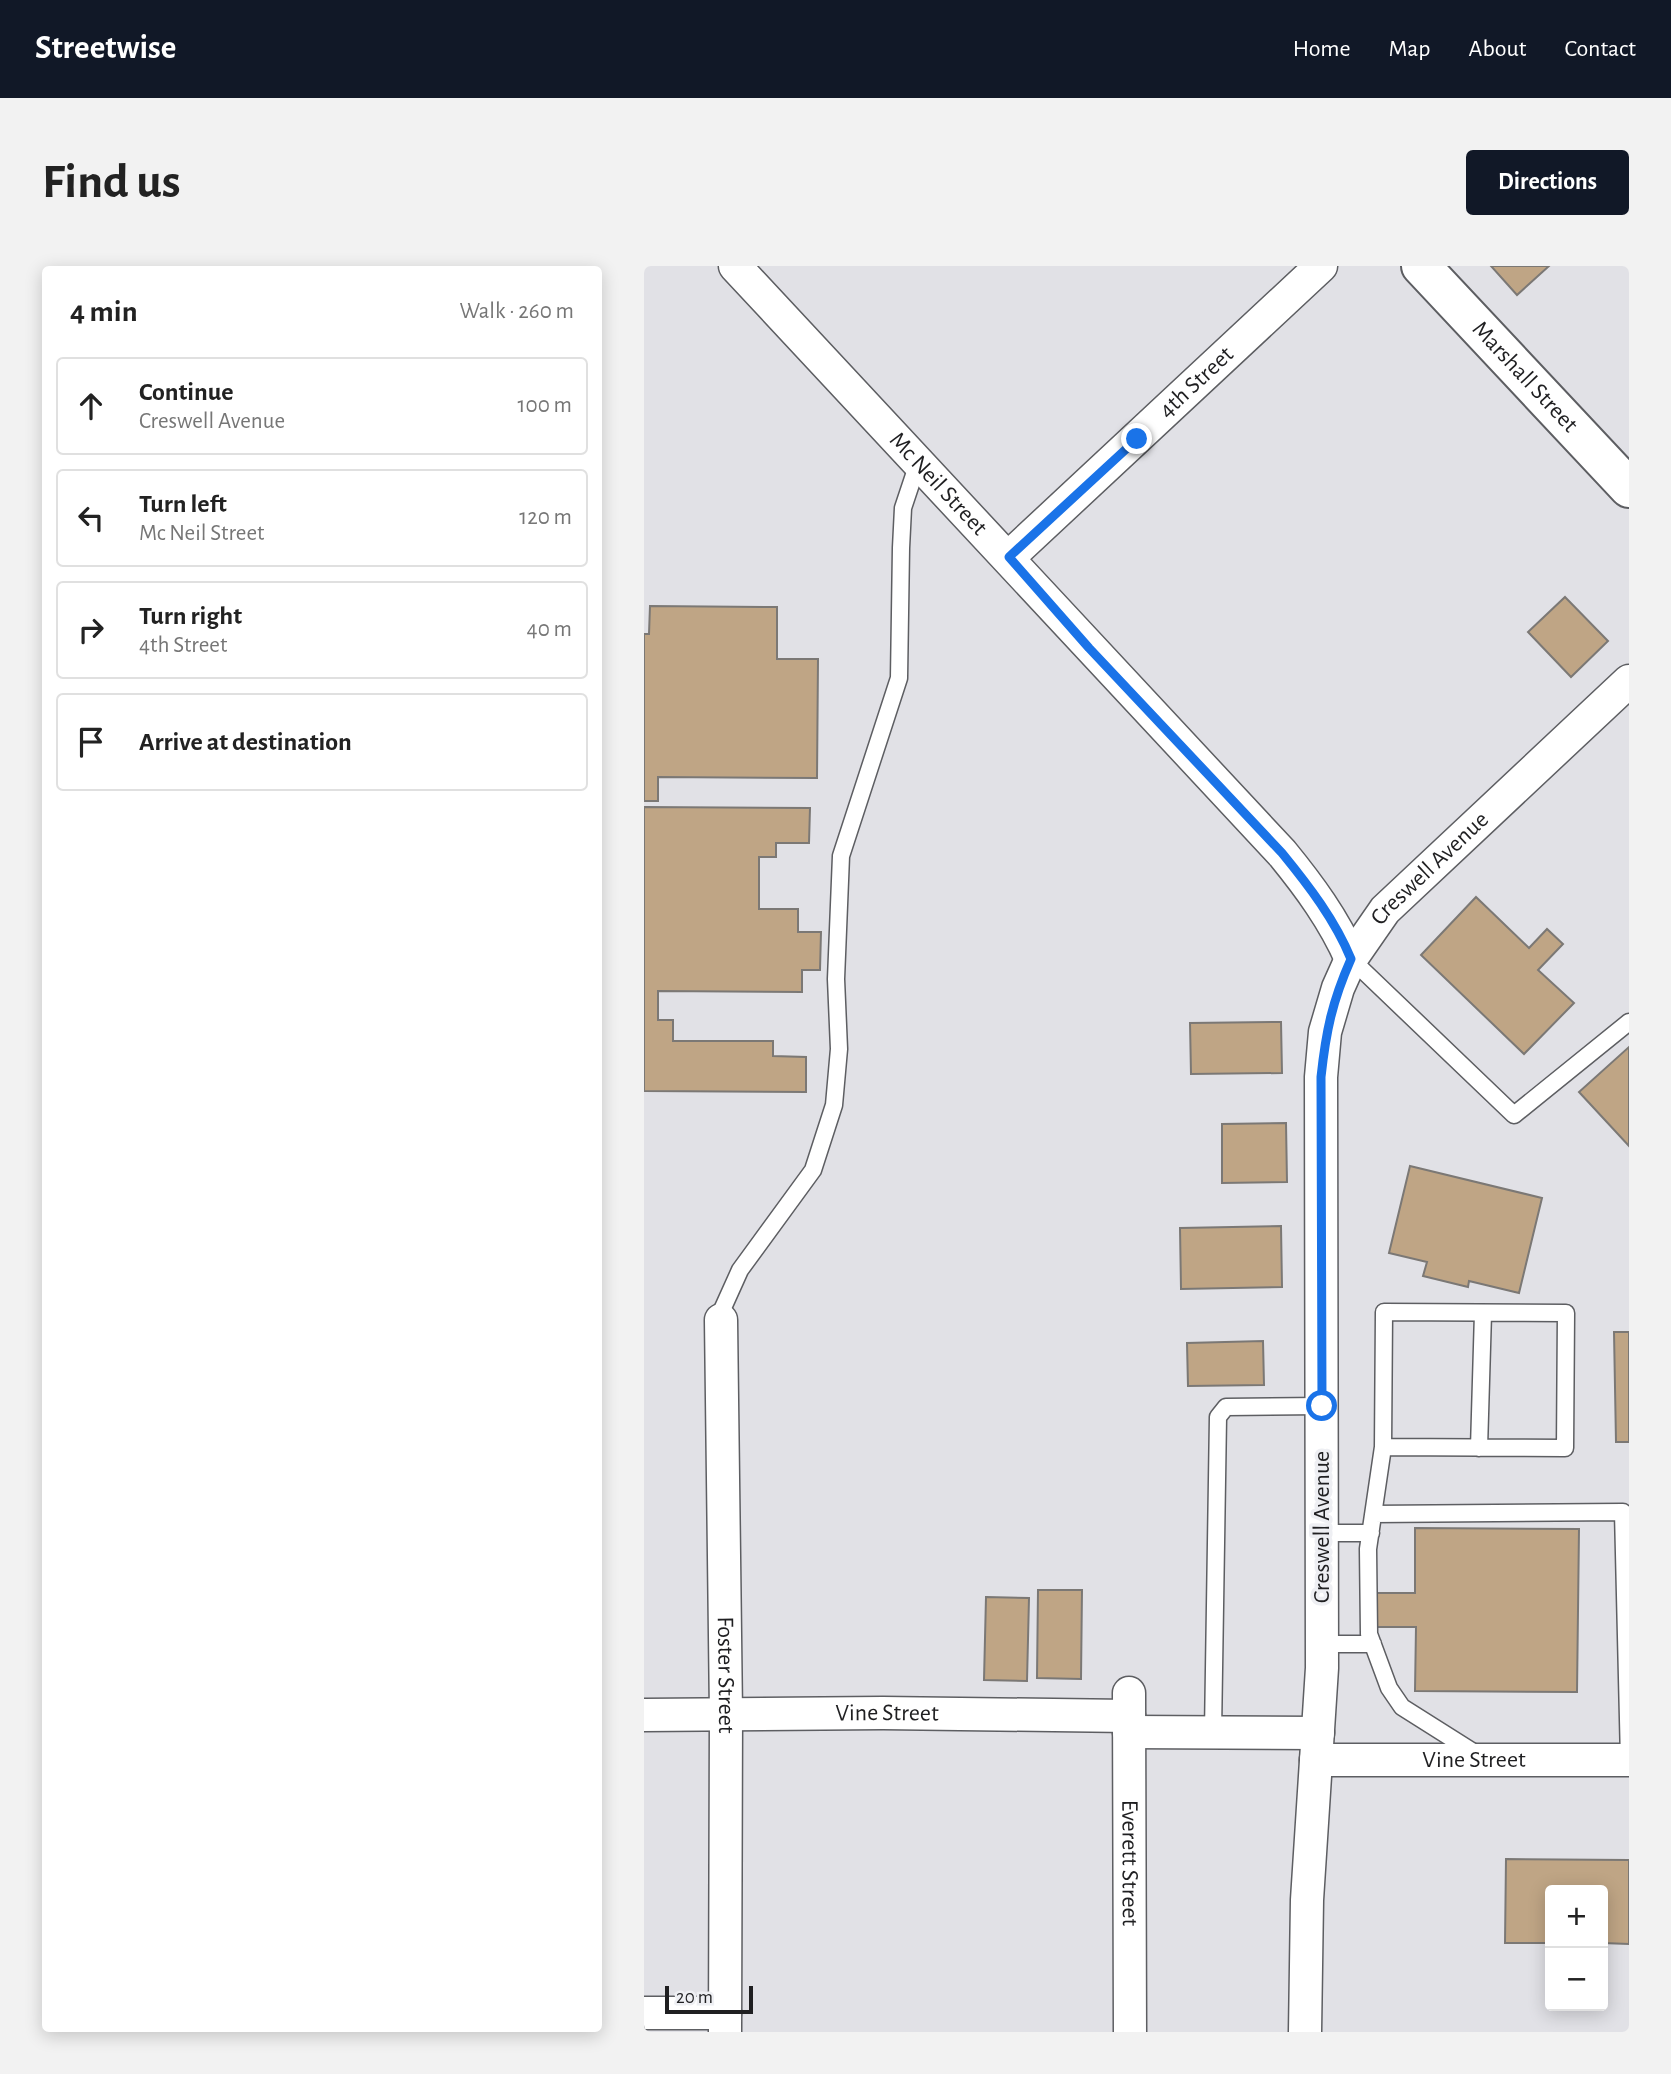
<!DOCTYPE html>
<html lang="en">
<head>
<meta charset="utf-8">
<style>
  body { margin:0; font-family:"Alegreya Sans",sans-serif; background:#f2f2f2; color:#222 }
  .controls { position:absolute; right:21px; bottom:21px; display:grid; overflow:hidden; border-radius:7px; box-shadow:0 4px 18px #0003 }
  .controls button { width:63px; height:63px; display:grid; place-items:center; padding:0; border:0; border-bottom:2px solid #e0e0e0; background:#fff; color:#222; font:35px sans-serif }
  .scale { position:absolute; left:21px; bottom:18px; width:88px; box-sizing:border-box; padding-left:7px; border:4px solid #1f1f21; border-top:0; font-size:19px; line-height:24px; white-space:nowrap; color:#1f1f21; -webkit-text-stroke:5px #eeeff3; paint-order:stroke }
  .stop { position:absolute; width:21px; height:21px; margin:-16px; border:5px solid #1a73e8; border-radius:50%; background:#fff }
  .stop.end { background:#1a73e8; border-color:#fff; box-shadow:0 2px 7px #0008 }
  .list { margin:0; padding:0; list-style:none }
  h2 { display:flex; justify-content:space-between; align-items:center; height:91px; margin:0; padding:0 28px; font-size:30px }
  h2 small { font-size:23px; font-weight:400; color:#767676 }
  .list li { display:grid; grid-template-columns:46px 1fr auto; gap:21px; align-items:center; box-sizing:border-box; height:98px; margin:0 14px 14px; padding:0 14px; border:2px solid #e0e0e0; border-radius:7px }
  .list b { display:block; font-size:26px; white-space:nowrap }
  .list p { margin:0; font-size:23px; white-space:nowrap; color:#767676 }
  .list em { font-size:23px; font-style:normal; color:#767676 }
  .icon { flex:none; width:38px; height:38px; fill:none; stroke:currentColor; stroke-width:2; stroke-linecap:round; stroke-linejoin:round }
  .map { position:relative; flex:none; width:985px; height:1766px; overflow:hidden; border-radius:7px }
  header { display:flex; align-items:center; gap:42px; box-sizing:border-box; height:98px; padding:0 35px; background:#111827; color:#fff }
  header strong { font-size:33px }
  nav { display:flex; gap:38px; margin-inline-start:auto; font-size:24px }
  .intro { display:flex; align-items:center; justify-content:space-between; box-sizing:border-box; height:168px; padding:0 42px }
  h1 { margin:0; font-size:49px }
  .button { padding:18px 32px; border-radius:7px; background:#111827; color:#fff; font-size:24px; font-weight:700 }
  main { display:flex; gap:42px; padding:0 42px }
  aside { flex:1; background:#fff; border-radius:7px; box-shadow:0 4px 18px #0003 }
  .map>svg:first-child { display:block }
  .building { fill:#bfa585; stroke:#7b7875; stroke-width:2 }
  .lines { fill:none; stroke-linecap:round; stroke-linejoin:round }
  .lane-casing { stroke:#5d5e62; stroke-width:19 }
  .street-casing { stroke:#5d5e62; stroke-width:35 }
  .secondary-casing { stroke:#5d5e62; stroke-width:42 }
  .lane { stroke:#fff; stroke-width:16 }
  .street { stroke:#fff; stroke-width:32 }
  .secondary { stroke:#fff; stroke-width:38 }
  .route { stroke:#1a73e8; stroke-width:9 }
  .labels { text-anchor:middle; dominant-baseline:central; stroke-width:7; stroke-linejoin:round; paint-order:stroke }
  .street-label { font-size:24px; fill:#1f1f21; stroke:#eeeff3 }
</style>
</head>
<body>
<header>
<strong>Streetwise</strong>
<nav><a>Home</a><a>Map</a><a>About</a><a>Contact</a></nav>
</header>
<div class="intro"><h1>Find us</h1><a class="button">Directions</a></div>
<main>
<aside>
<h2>4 min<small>Walk · 260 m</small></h2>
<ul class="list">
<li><svg class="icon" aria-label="ahead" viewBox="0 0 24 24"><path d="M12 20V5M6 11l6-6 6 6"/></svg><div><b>Continue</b><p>Creswell Avenue</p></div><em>100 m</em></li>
<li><svg class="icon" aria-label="left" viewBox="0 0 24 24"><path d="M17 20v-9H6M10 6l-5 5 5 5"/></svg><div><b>Turn left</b><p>Mc Neil Street</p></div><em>120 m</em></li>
<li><svg class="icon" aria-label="right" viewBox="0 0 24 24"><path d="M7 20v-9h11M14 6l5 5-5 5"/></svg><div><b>Turn right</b><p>4th Street</p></div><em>40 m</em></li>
<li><svg class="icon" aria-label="arrive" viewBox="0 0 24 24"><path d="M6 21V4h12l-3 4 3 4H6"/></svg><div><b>Arrive at destination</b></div></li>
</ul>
</aside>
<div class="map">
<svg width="985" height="1766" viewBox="0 0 985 1766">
  <rect width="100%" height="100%" fill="#e1e1e6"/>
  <path class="building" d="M847,0H905L873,29Z
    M921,331L964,375L927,411L884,366Z
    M6,340L133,341V393H174L173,512L14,511V535H0V368H5Z
    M0,541L166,542L165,577H132V591H115V643H154V666H177L176,704H158V726L14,725V754H29V775H129V790L162,791V826L0,825Z
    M832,631L885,682L903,663L919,678L894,704L930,737L880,788L777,689Z
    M637,756L638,807L547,808L546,757Z
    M985,781V880L935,826Z
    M642,857L643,916L578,917V858Z
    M766,900L898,932L875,1027L825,1015L824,1021L779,1010L783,996L745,987Z
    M637,960L638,1021L537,1023L536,962Z
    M970,1066H985V1176H972Z
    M619,1075L620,1119L544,1120L543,1077Z
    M771,1262L935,1263L933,1426L771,1425L772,1361H732L733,1327H771Z
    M394,1324H438L437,1413L393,1412Z
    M342,1331L385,1332L383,1415L340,1414Z
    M862,1593L985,1594V1678L959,1677V1624H906V1677H861Z"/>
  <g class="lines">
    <defs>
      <path id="lane" d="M707,693L870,849L985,756
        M77,1054L78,1044L96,1004L169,904L190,839L195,783L192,713L197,590L255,412L257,282L259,242L274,197
        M739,1181L921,1182L922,1047L740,1046L739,1181L724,1283L725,1368L745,1422L758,1441L834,1489
        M835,1182L839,1047
        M729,1248L979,1246L985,1494
        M678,1267H727
        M678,1378H729
        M569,1466L574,1151L582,1141L678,1140"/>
      <g id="street">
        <path id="s1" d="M91,0L638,587C665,620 690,654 707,693"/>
        <path id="s2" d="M365,291L677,0"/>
        <path id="s3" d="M77,1054L82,1448L81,1766"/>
        <path id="s4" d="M485,1427L486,1766"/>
        <path id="s5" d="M0,1449L239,1447L485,1450"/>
        <path d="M485,1466L674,1467"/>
        <path id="s6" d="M672,1494H985"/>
        <path d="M0,1747H81"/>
        <path id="s7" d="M661,1766L663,1634L678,1402L677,811L681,766L694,722L707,693L741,644L985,415"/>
      </g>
      <g id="secondary">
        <path id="s8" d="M777,0L985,222"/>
      </g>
    </defs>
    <use href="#lane" class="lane-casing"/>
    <use href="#street" class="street-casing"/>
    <use href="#secondary" class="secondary-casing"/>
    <use href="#lane" class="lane"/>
    <use href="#street" class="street"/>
    <use href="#secondary" class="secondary"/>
  </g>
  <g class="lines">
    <path class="route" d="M493,173L365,291L445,382L638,587C665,620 691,654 707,693C688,736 682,765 677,811L678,1140"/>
  </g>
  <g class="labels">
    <g class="street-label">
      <text stroke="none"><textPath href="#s8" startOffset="152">Marshall Street</textPath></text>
      <text stroke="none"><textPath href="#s2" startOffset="256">4th Street</textPath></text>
      <text stroke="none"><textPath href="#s1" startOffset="298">Mc Neil Street</textPath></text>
      <text stroke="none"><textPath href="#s7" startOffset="1199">Creswell Avenue</textPath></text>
      <text transform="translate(678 1261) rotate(-90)">Creswell Avenue</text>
      <text stroke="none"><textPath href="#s3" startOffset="355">Foster Street</textPath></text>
      <text stroke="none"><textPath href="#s5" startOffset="243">Vine Street</textPath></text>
      <text stroke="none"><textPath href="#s6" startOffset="158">Vine Street</textPath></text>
      <text stroke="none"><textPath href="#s4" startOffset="170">Everett Street</textPath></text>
    </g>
  </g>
</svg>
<div class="controls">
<button>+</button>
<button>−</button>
</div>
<div class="scale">20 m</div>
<div class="stop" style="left:678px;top:1140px"></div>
<div class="stop end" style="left:493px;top:173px"></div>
</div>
</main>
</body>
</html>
